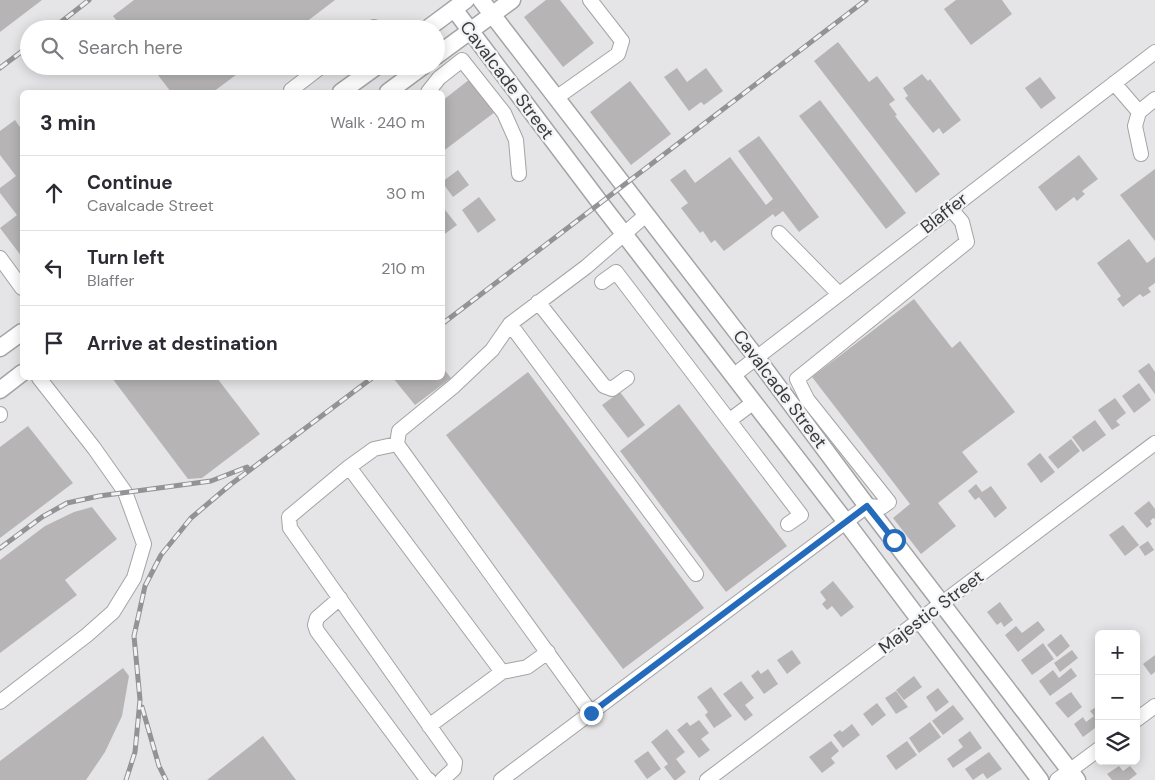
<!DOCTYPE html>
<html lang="en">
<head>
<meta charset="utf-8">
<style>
  body { margin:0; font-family:"DM Sans",sans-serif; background:#f7f7f7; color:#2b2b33 }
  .controls { position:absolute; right:15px; bottom:15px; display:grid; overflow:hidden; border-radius:8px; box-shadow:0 2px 12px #0003 }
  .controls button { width:45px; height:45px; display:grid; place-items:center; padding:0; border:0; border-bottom:1px solid #e1e1e2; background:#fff; color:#2b2b33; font:25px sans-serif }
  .stop { position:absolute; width:15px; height:15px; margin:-11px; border:4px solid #246bbc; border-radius:50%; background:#fff }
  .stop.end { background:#246bbc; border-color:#fff; box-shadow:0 1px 5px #0008 }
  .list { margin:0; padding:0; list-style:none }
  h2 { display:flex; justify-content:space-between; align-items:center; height:65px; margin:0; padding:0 20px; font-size:21px }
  h2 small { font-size:16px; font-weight:400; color:#7c7c81 }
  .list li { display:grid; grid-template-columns:32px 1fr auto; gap:15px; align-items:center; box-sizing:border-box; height:75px; padding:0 20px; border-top:1px solid #e1e1e2 }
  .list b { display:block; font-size:19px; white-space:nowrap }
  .list p { margin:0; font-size:16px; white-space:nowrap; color:#7c7c81 }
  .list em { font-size:16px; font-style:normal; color:#7c7c81 }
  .icon { flex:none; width:28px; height:28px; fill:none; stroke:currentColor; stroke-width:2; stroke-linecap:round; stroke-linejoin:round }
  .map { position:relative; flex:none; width:1155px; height:780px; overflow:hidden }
  .search { position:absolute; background:#fff; box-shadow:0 2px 12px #0003; left:20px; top:20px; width:425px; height:55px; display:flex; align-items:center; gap:12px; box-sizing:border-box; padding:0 18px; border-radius:28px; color:#7c7c81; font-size:19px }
  .panel { position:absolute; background:#fff; box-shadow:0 2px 12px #0003; left:20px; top:90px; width:425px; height:290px; border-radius:8px }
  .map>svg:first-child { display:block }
  .building { fill:#b6b4b5 }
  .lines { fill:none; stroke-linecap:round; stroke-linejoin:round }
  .minor-casing { stroke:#a4a4a6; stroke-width:16 }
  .major-casing { stroke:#a4a4a6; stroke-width:19 }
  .minor { stroke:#fff; stroke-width:14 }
  .major { stroke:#fff; stroke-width:16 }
  .rail-casing { stroke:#939395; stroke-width:5 }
  .rail { stroke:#f2f3f4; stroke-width:3; stroke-dasharray:9; stroke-linecap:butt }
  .route { stroke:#246bbc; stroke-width:6 }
  .labels { text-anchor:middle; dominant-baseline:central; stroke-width:4.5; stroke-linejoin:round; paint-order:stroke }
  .street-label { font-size:18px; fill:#3b3b3c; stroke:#f2f3f4 }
</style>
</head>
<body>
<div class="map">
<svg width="1155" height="780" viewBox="0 0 1155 780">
  <rect width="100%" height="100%" fill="#e5e5e7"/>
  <path class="building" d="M0,0H42L0,32Z
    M134,0H335L297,29H123L113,16Z
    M546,0H560L594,43L563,67L524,17Z
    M956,0H1002L1012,14L971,45L944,9Z
    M838,42L869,82L877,76L895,100L889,104L897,115L895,116L940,174L916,193L814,61Z
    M151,66H248L213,92H171Z
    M677,68L687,82L706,68L723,91L704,105L701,102L689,111L664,77Z
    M922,74L928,81L930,79L961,120L943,134L939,128L933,133L905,98L908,96L903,88Z
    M1040,77L1056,98L1041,109L1025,88Z
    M470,79L495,112L442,152V101Z
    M630,81L671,134L631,165L590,112Z
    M820,100L906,213L886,229L799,116Z
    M15,120L22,130V257L0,228L17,215L0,193V188L16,176L0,155V131Z
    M759,136L819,217L799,232L783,211L775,217L773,214L724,251L715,240L711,243L703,231L700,233L681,208L688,203L670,180L685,169L695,183L730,157L766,205L773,199L738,151Z
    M1079,155L1098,179L1082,191L1085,194L1077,201L1074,197L1056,211L1038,187Z
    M1155,169V241L1120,195Z
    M458,170L469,185L453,197L442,182Z
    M479,197L496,220L478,233L462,210Z
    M442,206L457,225L442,236Z
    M1129,239L1147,263L1155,257V283L1148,288L1151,292L1143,297L1140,294L1123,307L1117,299L1121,296L1097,263Z
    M914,299L952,348L960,341L1015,412L962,452L978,472L938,503L956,526L921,554L893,518L910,504L812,377Z
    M1149,363L1155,372V394L1138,371Z
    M442,367L451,378L415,405L393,378H442Z
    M528,372L704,608L623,669L446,435Z
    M112,378H217L260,434L202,478L188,479Z
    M1139,383L1151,400L1134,413L1122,396Z
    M620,392L645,425L628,438L602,405Z
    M1115,398L1126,413L1116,421L1120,425L1112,430L1098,410Z
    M679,404L787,546L726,592L620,451Z
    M1095,420L1106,435L1083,452L1072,437Z
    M28,426L73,483L0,538V447Z
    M1071,439L1080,451L1058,469L1048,457Z
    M1040,453L1055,472L1041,483L1027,464Z
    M976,484L982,492L991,486L1007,508L995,518L979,497L975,500L968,491Z
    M1149,501L1155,509V519L1153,518L1150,521L1152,524L1147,528L1134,513Z
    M92,507L117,539L65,580L77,595L0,653V560L45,526L74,512Z
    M1123,525L1139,545L1125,556L1109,535Z
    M1148,541L1154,550L1145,556L1139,547Z
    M833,581L854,607L841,617L832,606L827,610L822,604L826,600L820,592Z
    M1000,602L1013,620L1004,627L1001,622L997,625L987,612Z
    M1038,621L1045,630L1018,652L1005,635L1016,626L1022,633Z
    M1061,634L1070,646L1057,657L1047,645Z
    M1043,643L1054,659L1032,675L1021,660Z
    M792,650L801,663L787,674L777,660Z
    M1072,650L1078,658L1060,672L1054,663Z
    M1155,655V672L1151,675L1143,664Z
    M123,668L129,676L122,716L105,752L86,780H0V761Z
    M1071,668L1077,676L1050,696L1039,681L1053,670L1059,678Z
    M768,669L778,684L764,694L751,676L758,670L761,674Z
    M914,676L922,687L904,700L896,690Z
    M741,681L754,698L745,705L753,715L745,721L723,694Z
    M711,687L732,716L714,728L705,715L708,712L697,697Z
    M938,688L949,702L936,712L926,697Z
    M896,691L908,707L896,714L885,698Z
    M1071,692L1082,707L1068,718L1055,703Z
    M877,703L886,715L872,726L863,714Z
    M953,705L964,719L943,735L932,721Z
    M1099,705V725L1083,737L1074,724L1083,717L1086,722L1094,716L1090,711Z
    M699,720L709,733L701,739L710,750L699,758L677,730L687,722L690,726Z
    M930,722L941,737L919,753L909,738Z
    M852,724L860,735L843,748L833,735L840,730L842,732Z
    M667,729L685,752L676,759L686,772L676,780H674L664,767L668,764L651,742Z
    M970,731L982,748L953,768L947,759L963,747L958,740Z
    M263,736L296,780H207Z
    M831,741L839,751L831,758L835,763L822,773L809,757Z
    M907,741L917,755L896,770L886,756Z
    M648,751L661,769L647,779L634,761Z
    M989,752L1002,769L987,779L983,773L973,780L965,769Z
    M1119,766L1123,771L1130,766L1137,774L1129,780H1112L1107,774Z"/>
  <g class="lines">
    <defs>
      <path id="minor" d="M372,29L374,27L375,29
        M1114,83L1139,112
        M293,92L291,90L322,66
        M428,92L439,78L462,60L504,113L516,140L519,174
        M556,98L618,54L622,41L590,0
        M1141,154L1135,126L1139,112L1155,99
        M779,233L839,294
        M0,258L22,288
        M602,282L616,272L801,515L788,524
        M538,302L604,386L612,389L627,378
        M510,324L696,574
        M734,375L1155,52
        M0,414V415
        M730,420L754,402
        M397,444L374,449L349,467L289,517L290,528L455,762L454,769L442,780
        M349,467L502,672L429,726
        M340,598L317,618L315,625L317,631L426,778L429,780
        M502,672L527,667L548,652
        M0,702L87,635L113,612L134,578L144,544L125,492L94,448L39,378
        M591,713L397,444L399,431L454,386L492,350L510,324L586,267L646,215
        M1136,720L1155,706
        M501,780L867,506L882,507L889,502L807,399L797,379L967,242L962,222L950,208
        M707,780L1155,443
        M1057,780L1099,749"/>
      <path id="major" d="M481,0L756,357L867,506L1077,780
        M454,9L601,204L846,522L1040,780
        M427,29L466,0
        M436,56L512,0
        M341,92L377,66
        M388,92L423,66
        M0,348L22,332
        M0,390L22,373"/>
    </defs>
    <use href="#minor" class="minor-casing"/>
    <use href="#major" class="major-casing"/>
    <use href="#minor" class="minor"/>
    <use href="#major" class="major"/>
    <defs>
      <path id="rail" d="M52,29L89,0
        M0,68L29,46
        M442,324L866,0
        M0,548L42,517L67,503L99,496L211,481L247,467
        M142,707L159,766L166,780
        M126,780L135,752L140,700L134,636L145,586L161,555L191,518L230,485L372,378"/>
    </defs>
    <use href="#rail" class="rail-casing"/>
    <use href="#rail" class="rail"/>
  </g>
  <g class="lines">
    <path class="route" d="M591,713L867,506L894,540"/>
  </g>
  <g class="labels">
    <g class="street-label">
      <text transform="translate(507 80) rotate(53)">Cavalcade Street</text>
      <text transform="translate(944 213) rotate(-38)">Blaffer</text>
      <text transform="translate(780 389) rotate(53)">Cavalcade Street</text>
      <text transform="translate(931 612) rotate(-37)">Majestic Street</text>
    </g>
  </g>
</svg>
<div class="controls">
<button>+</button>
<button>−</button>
<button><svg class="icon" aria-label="layers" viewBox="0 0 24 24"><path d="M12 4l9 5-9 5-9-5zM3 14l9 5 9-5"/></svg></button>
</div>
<div class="stop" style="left:894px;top:540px"></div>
<div class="stop end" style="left:591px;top:713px"></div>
<div class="search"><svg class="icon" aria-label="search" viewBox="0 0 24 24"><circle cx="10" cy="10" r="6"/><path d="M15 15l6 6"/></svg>Search here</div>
<section class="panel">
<h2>3 min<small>Walk · 240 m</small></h2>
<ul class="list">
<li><svg class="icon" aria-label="ahead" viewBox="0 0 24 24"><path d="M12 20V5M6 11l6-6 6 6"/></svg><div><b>Continue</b><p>Cavalcade Street</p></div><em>30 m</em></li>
<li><svg class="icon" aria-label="left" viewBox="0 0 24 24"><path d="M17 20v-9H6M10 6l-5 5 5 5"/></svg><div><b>Turn left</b><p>Blaffer</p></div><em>210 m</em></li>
<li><svg class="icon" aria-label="arrive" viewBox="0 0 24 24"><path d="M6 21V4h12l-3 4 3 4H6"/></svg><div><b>Arrive at destination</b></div></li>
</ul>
</section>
</div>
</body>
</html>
